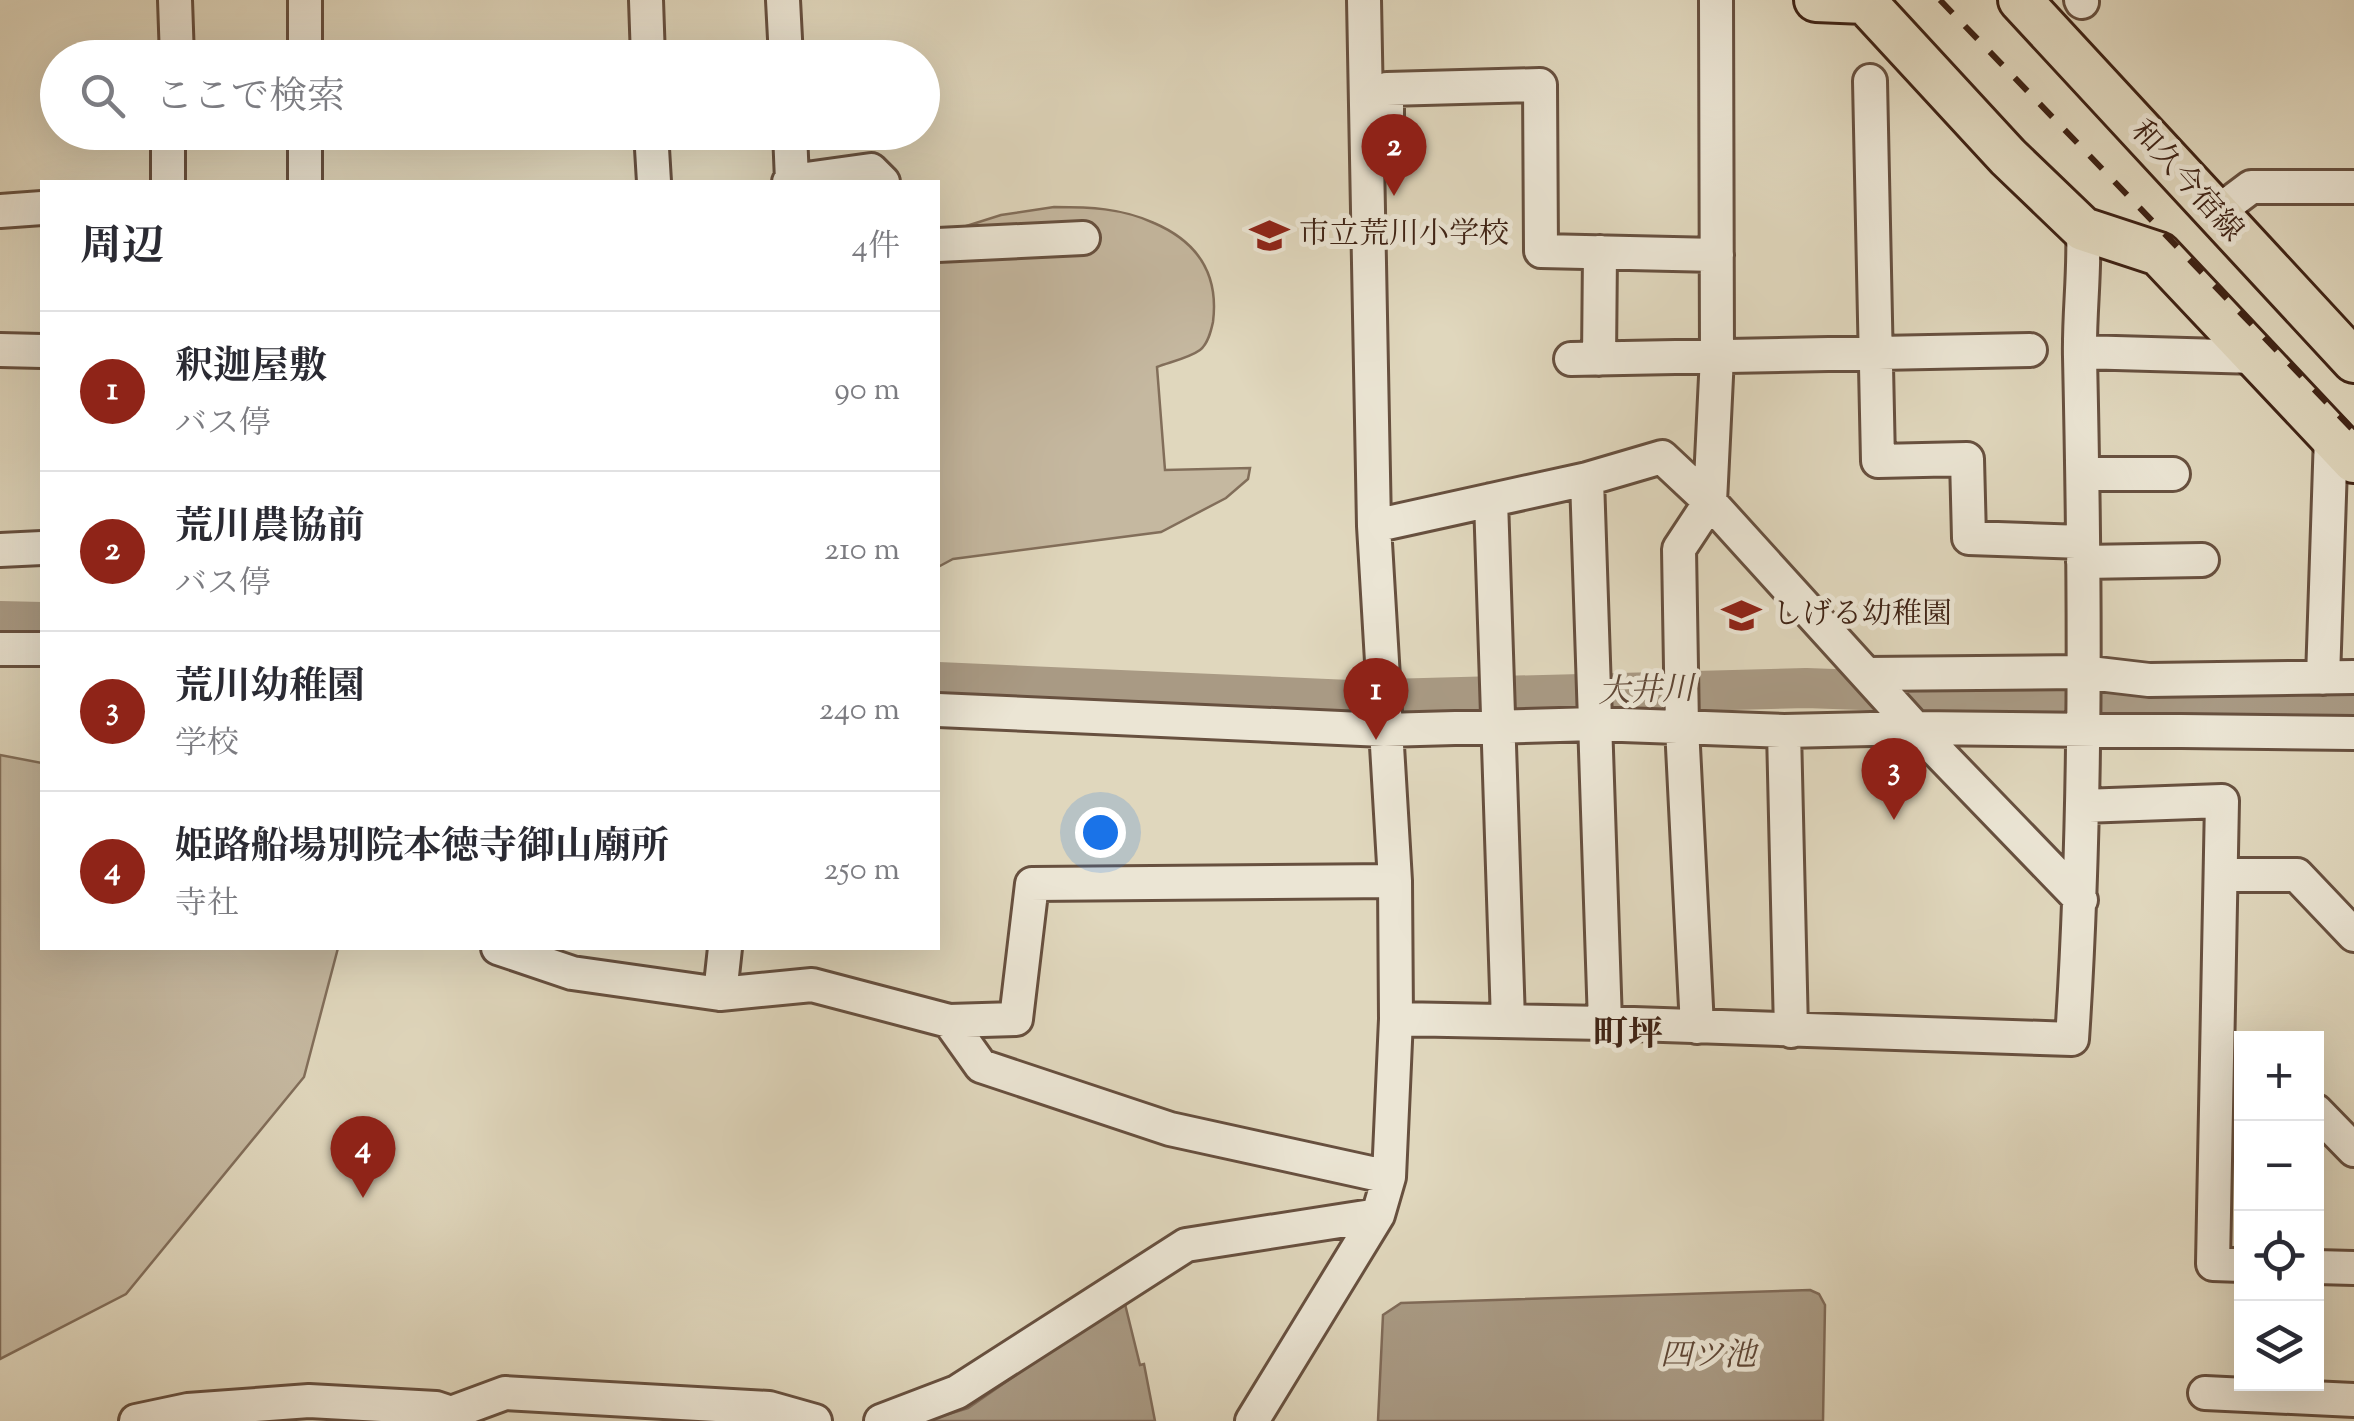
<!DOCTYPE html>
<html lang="ja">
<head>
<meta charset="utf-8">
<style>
  body { margin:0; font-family:"Sorts Mill Goudy","Noto Serif JP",serif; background:#f2f2f3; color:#2b2b33 }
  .controls { position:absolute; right:30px; bottom:30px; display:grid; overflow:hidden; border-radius:0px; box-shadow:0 10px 40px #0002 }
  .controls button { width:90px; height:90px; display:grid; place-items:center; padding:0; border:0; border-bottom:2px solid #e1e1e2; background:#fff; color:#2b2b33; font:50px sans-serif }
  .you { position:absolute; left:1100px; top:832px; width:35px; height:35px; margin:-25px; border:8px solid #fff; border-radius:50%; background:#1a73e8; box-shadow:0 0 0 15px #1a73e833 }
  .badge { display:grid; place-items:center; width:65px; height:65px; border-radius:50%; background:#8f2418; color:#fff; font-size:32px; font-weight:700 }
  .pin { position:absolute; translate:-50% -82px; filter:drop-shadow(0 2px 5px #0008) }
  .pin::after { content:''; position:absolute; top:52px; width:35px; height:30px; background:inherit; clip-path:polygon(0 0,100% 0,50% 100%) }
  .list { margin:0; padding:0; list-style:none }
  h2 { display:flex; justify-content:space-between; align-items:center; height:130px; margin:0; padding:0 40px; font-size:42px }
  h2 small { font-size:32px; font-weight:400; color:#7c7c81 }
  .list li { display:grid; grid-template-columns:65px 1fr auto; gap:30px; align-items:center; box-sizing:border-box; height:160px; padding:0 40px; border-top:2px solid #e1e1e2 }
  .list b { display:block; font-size:38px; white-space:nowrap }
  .list p { margin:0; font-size:32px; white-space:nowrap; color:#7c7c81 }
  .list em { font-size:32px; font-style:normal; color:#7c7c81 }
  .icon { flex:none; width:55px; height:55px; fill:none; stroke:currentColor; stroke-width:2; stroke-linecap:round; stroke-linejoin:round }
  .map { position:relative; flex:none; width:2354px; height:1421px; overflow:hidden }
  .search { position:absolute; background:#fff; box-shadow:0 10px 40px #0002; left:40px; top:40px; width:900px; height:110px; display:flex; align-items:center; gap:25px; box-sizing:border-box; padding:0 35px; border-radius:55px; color:#7c7c81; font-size:38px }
  .panel { position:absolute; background:#fff; box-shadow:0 10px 40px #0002; left:40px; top:180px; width:900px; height:770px; border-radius:0px }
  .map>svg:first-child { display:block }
  .green { fill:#c5b8a0; stroke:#826e5a; stroke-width:2.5 }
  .water { fill:#a99a84; stroke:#7f6a58; stroke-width:2.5 }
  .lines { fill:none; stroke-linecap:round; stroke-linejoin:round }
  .river { stroke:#a99a84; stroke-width:40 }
  .minor-casing { stroke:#67503f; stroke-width:38 }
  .major-casing { stroke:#3f2315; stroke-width:48 }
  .minor { stroke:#ebe5d4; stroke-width:32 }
  .major { stroke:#e0d7bd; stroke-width:42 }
  .rail { stroke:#3f2315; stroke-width:6; stroke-dasharray:18 18; stroke-linecap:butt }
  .labels { text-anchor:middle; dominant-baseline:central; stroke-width:10; stroke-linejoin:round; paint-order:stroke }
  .street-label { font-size:30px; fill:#3f2315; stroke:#ebe5d4 }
  .poi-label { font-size:30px; fill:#3f2315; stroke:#ebe5d4; text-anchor:start }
  .water-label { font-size:32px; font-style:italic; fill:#5f4736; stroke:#ebe5d4 }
  .quarter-label { font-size:35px; font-weight:bold; fill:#3f2315; stroke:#ebe5d4 }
</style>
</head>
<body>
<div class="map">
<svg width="2354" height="1421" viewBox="0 0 2354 1421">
  <rect width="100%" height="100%" fill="#e0d7bd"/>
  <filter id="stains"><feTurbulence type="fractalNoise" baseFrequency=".002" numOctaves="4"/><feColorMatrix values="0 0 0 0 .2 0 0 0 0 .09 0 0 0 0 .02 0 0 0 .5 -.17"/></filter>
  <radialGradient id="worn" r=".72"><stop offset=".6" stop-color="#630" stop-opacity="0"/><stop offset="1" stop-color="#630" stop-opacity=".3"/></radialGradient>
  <path class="green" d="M1054,207C1089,207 1122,208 1154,223C1198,242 1219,274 1213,322C1211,331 1208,344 1200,350C1189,358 1170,362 1157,367L1165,470L1250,468L1248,479L1226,498L1161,532L953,559L938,567V235L1001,215Z
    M0,755L42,763V948H338L304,1077L126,1294L0,1359Z"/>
  <path class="water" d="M1810,1290L1819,1294L1825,1305L1823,1421H1378L1383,1315L1401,1303Z
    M1124,1300L1140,1365L1144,1364L1155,1421H926L968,1408Z"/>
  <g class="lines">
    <path class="river" d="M0,621L42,622
      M938,682L1350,700L1806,688L2058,697L2354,701"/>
    <defs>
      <path id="minor" d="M175,0L177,58
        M646,0L648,58
        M783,0L786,58
        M2081,0L2082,2
        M305,58V0
        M1870,81L1878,461L1967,459L1969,538L2083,542
        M168,132V182
        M651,132L654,182
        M1387,132V89L1540,85L1541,251L1717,255
        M792,181L871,170L883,182
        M305,182V132
        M789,182L792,181L790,132
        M0,211L42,208
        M2215,214L2251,187H2354
        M938,245L1083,238
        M0,350L42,351
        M2080,352L2257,357
        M1571,359L2030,350
        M1599,359L1600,252
        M2084,474H2173
        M1587,479L1605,1023
        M1491,500L1508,1021
        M1374,526L1587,479L1662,457L1710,502L1915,728L2081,900
        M0,550L42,548
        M2083,562L2202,560
        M0,649H42
        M1867,674L2081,672L2149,680L2354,677
        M2323,678L2331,436
        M938,710L1384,730L1595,724L1784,731L1915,728L2354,733
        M1784,731L1791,1031
        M2082,806L2222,801L2213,1264L2242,1265
        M2221,875H2297L2354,935
        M498,948L572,973L720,994L812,985L949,1021L981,1066L1170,1129L1389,1177
        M720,994L725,948
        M1396,1019L1605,1023L2072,1039C2087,812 2085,584 2080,357C2079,314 2085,272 2083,229
        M949,1021L1016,1019L1032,884L1395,881
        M1697,1027L1682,727L1679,549L1710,502L1717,356L1716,0
        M2316,1111L2354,1150
        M2316,1267L2354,1268
        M2205,1393L2354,1400
        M136,1421L188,1410L309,1401L436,1408L451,1413L505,1393L769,1408L815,1421
        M881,1421L957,1392L1186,1245L1378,1215
        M1252,1421L1378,1215L1389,1177L1396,1019L1395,881L1374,526L1364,0"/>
      <path id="major" d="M1816,0L1865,2L2008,157L2083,229L2159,254L2354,461
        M2020,0L2354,361"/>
    </defs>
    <use href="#minor" class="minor-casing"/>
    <use href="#major" class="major-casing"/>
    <use href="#minor" class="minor"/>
    <use href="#major" class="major"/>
    <path class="rail" d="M1940,0L2354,431"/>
  </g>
  <defs>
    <symbol id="school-bare" viewBox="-9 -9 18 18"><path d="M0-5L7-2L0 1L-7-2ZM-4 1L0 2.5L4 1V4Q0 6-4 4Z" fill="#8f2418" stroke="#ebe5d4" stroke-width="2.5" paint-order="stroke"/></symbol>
  </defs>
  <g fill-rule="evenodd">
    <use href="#school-bare" x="1242" y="208" width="55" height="55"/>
    <use href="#school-bare" x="1714" y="588" width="55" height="55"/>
  </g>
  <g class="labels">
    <g class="street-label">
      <text transform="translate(2186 182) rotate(48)">和久今宿線</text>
    </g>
    <g class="poi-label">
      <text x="1299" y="235">市立荒川小学校</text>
      <text x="1772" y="615">しげる幼稚園</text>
    </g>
    <g class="water-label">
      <text transform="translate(1646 692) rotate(-2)">大井川</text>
      <text x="1708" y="1357">四ツ池</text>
    </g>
    <g class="quarter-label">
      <text x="1628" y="1036">町坪</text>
    </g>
  </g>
  <rect width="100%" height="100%" filter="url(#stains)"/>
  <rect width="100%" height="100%" fill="url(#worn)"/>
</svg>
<div class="controls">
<button>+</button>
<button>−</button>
<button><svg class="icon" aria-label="locate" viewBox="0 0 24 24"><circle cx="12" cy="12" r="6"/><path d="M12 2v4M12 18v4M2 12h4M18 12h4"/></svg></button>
<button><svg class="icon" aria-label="layers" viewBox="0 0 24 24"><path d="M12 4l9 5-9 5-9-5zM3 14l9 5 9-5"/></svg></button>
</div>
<div class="you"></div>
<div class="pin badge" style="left:1376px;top:740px">1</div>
<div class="pin badge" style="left:1394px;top:196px">2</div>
<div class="pin badge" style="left:1894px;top:820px">3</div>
<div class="pin badge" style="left:363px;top:1198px">4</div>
<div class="search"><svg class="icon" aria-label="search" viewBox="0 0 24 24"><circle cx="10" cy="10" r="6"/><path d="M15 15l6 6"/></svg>ここで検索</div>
<section class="panel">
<h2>周辺<small>4件</small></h2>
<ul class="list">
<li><span class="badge">1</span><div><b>釈迦屋敷</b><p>バス停</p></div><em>90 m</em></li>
<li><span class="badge">2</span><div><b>荒川農協前</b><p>バス停</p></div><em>210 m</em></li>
<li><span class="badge">3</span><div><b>荒川幼稚園</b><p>学校</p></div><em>240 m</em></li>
<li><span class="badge">4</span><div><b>姫路船場別院本徳寺御山廟所</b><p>寺社</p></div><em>250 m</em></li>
</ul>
</section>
</div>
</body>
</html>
